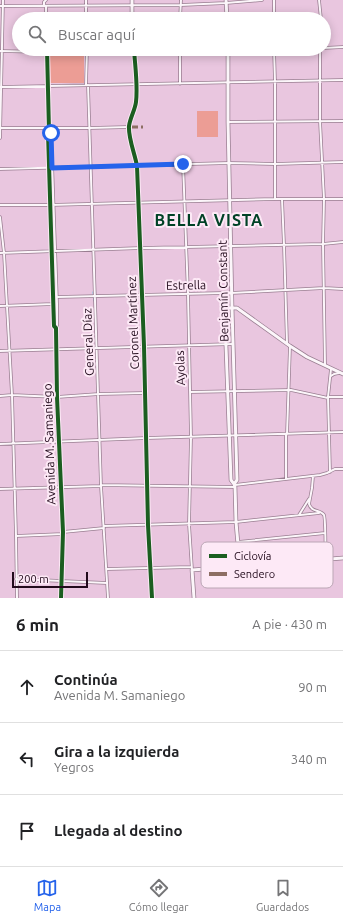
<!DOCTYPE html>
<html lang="es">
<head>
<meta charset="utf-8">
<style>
  body { margin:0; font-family:Ubuntu,sans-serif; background:#f2f2f2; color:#202124 }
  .scale { position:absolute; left:12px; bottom:10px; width:76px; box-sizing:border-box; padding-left:4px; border:2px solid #220b1c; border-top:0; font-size:11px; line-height:14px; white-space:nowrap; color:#220b1c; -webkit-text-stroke:3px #fde9f6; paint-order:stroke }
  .stop { position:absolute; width:12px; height:12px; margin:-9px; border:3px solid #2563eb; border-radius:50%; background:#fff }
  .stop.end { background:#2563eb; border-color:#fff; box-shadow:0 1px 4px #0008 }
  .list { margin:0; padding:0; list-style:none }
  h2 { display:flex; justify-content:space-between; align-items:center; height:52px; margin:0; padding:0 16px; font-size:17px }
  h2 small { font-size:13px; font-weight:400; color:#757577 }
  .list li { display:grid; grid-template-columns:26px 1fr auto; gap:12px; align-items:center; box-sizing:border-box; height:72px; padding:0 16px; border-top:1px solid #e0e0e0 }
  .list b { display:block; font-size:15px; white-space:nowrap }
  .list p { margin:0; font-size:13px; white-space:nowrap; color:#757577 }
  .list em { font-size:13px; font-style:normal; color:#757577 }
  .icon { flex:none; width:22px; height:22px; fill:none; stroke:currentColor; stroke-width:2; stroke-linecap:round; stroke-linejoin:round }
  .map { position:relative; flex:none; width:343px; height:598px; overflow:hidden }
  .search { position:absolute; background:#fff; box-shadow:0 2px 10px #0003; left:12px; right:12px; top:12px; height:44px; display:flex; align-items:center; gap:10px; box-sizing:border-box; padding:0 14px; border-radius:22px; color:#757577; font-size:15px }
  .sheet { height:268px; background:#fff }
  nav { display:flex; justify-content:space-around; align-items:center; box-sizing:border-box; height:56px; border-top:1px solid #e0e0e0; background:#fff; font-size:11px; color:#757577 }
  nav a { display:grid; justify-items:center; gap:2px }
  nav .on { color:#2563eb }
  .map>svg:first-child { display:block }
  .green { fill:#ec9d95 }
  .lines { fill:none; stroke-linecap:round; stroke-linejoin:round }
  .stream { stroke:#6cc3e2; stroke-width:1 }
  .street-casing { stroke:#997e91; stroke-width:3.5 }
  .secondary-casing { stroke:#997e91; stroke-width:4.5 }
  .street { stroke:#fcf6fa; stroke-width:2 }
  .secondary { stroke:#fcf6fa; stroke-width:3 }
  .quiet { stroke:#8d6e63; stroke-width:3; stroke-dasharray:6 3; stroke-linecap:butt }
  .cycleway-casing { stroke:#fde9f6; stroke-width:6 }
  .cycleway { stroke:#1b5e20; stroke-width:4 }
  .route { stroke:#2563eb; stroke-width:5 }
  .labels { text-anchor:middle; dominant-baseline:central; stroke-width:4; stroke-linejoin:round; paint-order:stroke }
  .street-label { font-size:12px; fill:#220b1c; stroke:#fde9f6 }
  .district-label { font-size:16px; font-weight:bold; letter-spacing:1px; fill:#004226; stroke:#fde9f6 }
  .key { fill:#fde9f6; stroke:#bba6b5; stroke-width:1 }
  .key-label { font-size:11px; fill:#220b1c }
</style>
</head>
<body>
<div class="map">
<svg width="343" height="598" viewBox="0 0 343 598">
  <rect width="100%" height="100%" fill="#e9c6df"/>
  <path class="green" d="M84,53V83H50L49,54Z
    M197,111H218V137H197Z"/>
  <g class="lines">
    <path class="stream" d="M93,292L94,301
      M244,557L245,563L247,565"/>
    <defs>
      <path id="street" d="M86,0V19
        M319,0L321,19
        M0,6L181,5L226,3L262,0
        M44,6V2L46,0
        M46,6V19
        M180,19L181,0
        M274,19V0
        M324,48L343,47
        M47,49L49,131L48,133L54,326L56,328L57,397L63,532L61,598
        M180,49V84
        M274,49L275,82V199
        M320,49V121L324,199L323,244L325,365
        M0,51L47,52H274L312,49
        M86,85L87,49
        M88,85L101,486L108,598
        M0,87L343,80
        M228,122L343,121
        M0,128H90L129,127
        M49,131L51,133L57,304V326L56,328
        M0,138L3,0
        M183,164L188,294L191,437L189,524L192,570
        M0,169L229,163L275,164L343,162
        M282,199L284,245L287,343
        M0,205H50L275,199H343
        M0,217L4,253L12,395L16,536L17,598
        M0,253L141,248L323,244L343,242
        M231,293L324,288L343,289
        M57,297L224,293
        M0,306L53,304
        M0,351L233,344
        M331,376L334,374L339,373
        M190,392L291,390L328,398
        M0,396L12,395L57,397L99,394L145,393
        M328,397H343
        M287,434L290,346
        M0,444L147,438L343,432
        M330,472L328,397L331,369
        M286,479V434
        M101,485L235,487
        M235,485L320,475L327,473L335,469H343
        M0,489L101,486
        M299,515L309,499
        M236,522L319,513
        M104,526L236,522
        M63,532L104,528
        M16,536L63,534
        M238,542L325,533
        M240,562L322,553L324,552C325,551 325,550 325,549C326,546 325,517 324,515C320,509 312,513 309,504L312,488L313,476
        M107,569L191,567
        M16,579L107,583"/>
      <path id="secondary" d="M132,0V19
        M226,0L227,19
        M134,49C135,66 138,85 136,102C135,110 130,118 129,126C128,138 135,154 137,166L144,346L148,525L152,598
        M228,49V122L232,308L237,480L234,484
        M231,293H224L231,480L234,484L235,487L236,522L240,567
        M224,308H237L290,346L307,357L343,374
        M194,598L192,570L343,558"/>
    </defs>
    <use href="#street" class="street-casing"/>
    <use href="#secondary" class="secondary-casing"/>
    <use href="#street" class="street"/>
    <use href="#secondary" class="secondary"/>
    <path class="quiet" d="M132,127H143"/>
    <defs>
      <path id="cycleway" d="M47,49L49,131L48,133L54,326L56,328L57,397L63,532L61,598
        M134,49C135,66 138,85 136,102C135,110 130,118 129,126C128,138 135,154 137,166L144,346L148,525L152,598"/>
    </defs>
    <use href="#cycleway" class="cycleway-casing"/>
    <use href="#cycleway" class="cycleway"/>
  </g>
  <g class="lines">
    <path class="route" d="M51,133L52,168L183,164"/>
  </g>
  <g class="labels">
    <g class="street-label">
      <text transform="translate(186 285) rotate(-1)">Estrella</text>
      <text transform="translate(223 291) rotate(-91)">Benjamín Constant</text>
      <text transform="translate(133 323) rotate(-92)">Coronel Martínez</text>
      <text transform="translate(88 342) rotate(-92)">General Díaz</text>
      <text transform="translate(180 368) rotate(-92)">Ayolas</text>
      <text transform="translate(49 444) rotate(-92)">Avenida M. Samaniego</text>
    </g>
    <g class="district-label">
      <text x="209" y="220">BELLA VISTA</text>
    </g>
  </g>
  <rect x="201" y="542" width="132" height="46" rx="6" class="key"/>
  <rect x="209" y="554" width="18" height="4" fill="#1b5e20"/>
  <rect x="209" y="572" width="18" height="4" fill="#8d6e63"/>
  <g class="key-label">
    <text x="234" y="560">Ciclovía</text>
    <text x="234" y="578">Sendero</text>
  </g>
</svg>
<div class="scale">200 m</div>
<div class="stop" style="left:51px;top:133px"></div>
<div class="stop end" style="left:183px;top:164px"></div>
<div class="search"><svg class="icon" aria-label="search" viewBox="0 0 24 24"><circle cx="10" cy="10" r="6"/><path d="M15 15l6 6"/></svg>Buscar aquí</div>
</div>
<section class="sheet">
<h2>6 min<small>A pie · 430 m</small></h2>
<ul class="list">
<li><svg class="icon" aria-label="ahead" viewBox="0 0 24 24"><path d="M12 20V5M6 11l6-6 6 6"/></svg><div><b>Continúa</b><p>Avenida M. Samaniego</p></div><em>90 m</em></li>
<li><svg class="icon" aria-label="left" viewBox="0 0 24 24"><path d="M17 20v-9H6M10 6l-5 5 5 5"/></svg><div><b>Gira a la izquierda</b><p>Yegros</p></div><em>340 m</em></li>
<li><svg class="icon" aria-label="arrive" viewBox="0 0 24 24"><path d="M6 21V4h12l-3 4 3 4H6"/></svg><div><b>Llegada al destino</b></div></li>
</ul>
</section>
<nav>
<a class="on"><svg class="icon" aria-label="map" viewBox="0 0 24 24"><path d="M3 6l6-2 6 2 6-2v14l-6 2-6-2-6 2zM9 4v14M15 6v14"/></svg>Mapa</a>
<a><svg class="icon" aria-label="directions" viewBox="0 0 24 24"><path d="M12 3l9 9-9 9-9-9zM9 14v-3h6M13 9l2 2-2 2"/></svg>Cómo llegar</a>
<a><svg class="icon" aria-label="saved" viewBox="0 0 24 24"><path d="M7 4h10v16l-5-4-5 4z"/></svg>Guardados</a>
</nav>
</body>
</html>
